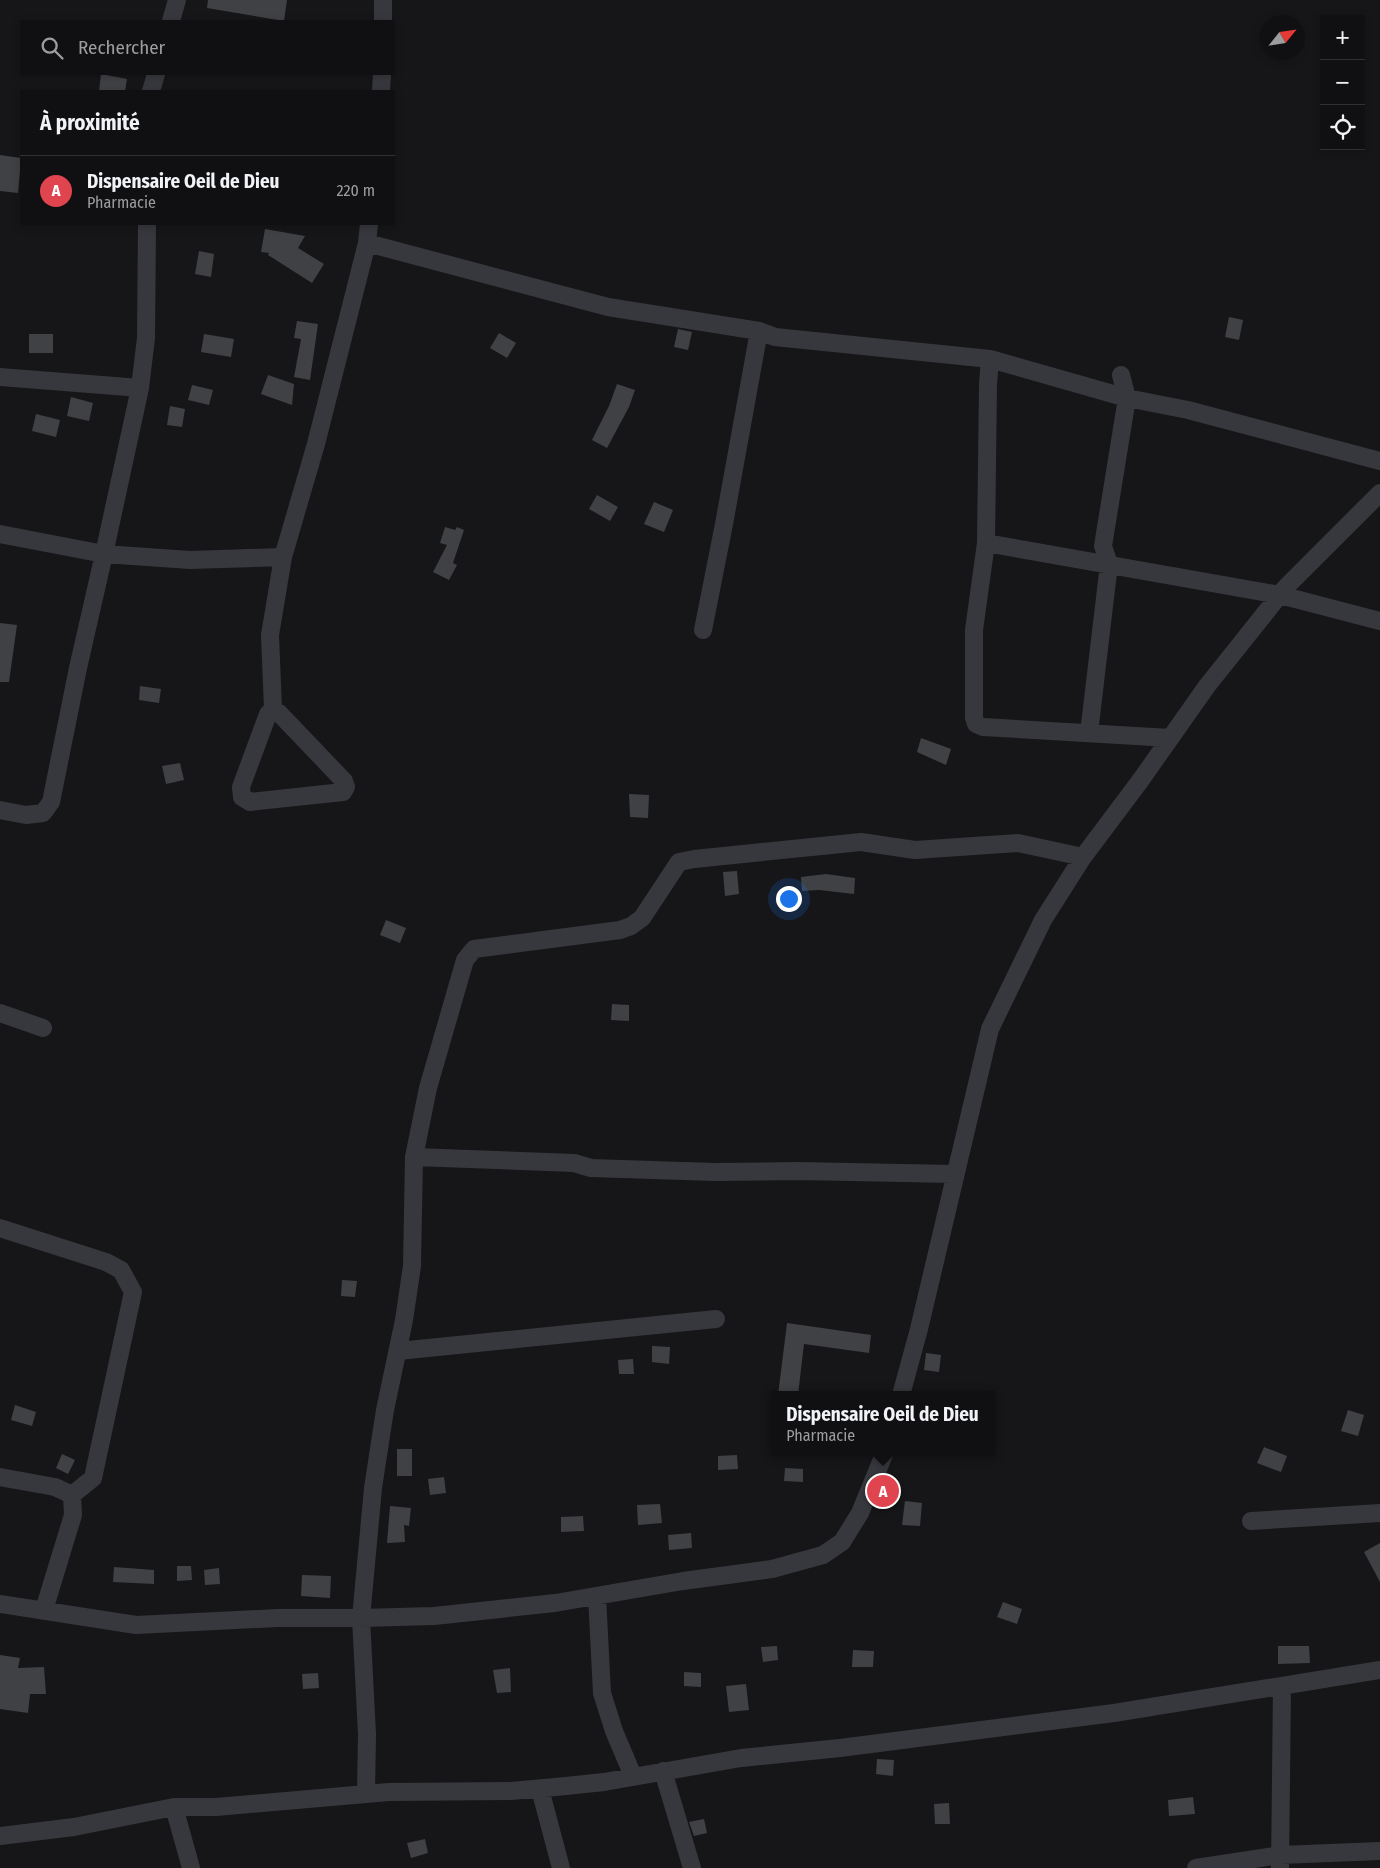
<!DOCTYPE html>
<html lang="fr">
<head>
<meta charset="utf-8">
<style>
  body { margin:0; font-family:"Fira Sans Condensed",sans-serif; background:#19191b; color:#f1f3f6 }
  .controls { position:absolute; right:15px; top:15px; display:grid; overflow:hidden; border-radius:0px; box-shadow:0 2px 8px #0003 }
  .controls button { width:45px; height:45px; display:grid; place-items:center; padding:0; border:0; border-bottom:1px solid #303032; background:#101012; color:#f1f3f6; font:25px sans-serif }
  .compass { position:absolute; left:1260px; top:15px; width:45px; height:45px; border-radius:50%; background:#101012; box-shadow:0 2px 8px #0003; rotate:60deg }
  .you { position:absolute; left:788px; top:898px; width:18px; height:18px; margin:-12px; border:4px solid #fff; border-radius:50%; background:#1a73e8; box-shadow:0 0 0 8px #1a73e833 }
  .badge { display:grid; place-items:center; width:32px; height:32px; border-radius:50%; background:#f2b134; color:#fff; font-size:16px; font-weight:700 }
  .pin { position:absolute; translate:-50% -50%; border:2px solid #fff; box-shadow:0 1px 5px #0006 }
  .popup { position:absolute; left:770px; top:1391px; width:225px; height:65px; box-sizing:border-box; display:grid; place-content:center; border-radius:0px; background:#101012; filter:drop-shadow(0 1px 4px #0005); font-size:16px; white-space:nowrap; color:#9c9d9f }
  .popup b { font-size:19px; color:#f1f3f6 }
  .popup::after { content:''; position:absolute; left:50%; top:100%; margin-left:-10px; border:10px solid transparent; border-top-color:#101012 }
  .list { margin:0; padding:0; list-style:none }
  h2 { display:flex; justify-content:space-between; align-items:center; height:65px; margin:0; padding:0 20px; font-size:21px }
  h2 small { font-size:16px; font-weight:400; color:#9c9d9f }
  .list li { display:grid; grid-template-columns:32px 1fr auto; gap:15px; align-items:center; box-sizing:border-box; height:70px; padding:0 20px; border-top:1px solid #303032 }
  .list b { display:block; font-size:19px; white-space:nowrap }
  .list p { margin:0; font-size:16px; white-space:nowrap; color:#9c9d9f }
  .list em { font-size:16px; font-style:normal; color:#9c9d9f }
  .icon { flex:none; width:28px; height:28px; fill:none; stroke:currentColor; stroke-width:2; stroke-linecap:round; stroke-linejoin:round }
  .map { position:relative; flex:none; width:1380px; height:1868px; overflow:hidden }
  .search { position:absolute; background:#101012; box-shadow:0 2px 8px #0003; left:20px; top:20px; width:375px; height:55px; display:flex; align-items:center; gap:12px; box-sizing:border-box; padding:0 18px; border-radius:0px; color:#9c9d9f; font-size:19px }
  .panel { position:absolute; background:#101012; box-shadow:0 2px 8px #0003; left:20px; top:90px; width:375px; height:135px; border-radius:0px }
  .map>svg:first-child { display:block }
  .building { fill:#404145 }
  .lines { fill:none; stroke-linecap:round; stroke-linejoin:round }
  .minor { stroke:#37383d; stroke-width:18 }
</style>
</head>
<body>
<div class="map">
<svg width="1380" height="1868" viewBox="0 0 1380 1868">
  <rect width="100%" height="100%" fill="#161618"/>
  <path class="building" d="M208,0H287L284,21L207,8Z
    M101,74L127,79L125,91H99Z
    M0,155L21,158V172L20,171L18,193L0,191Z
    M265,229L305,236L298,248L324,264L312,283L268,255L269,253L261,252Z
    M199,251L214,254L211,277L195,274Z
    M1229,317L1243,320L1239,340L1225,337Z
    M297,321L318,324L310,380L294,377L301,339L294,338Z
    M678,329L692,332L688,350L674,347Z
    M499,333L516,343L507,358L490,348Z
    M29,334H53V353H29Z
    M204,334L234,339L231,357L201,352Z
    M268,375L294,384L292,405L261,394Z
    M617,384L635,390L629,407L607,448L592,440L609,406Z
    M192,385L213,390L209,405L188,400Z
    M71,397L93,403L89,421L67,416Z
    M170,406L185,409L182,427L167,425Z
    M36,414L60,420L56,437L32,431Z
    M597,495L618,507L610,521L589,509Z
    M654,502L673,510L664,532L644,524Z
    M445,527L455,530L457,527L464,530L453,563L457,565L449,580L433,572L447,545L440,543Z
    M0,623L17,625L9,682H0Z
    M140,686L161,689L159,703L139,700Z
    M921,738L951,749L946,765L917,752Z
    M180,763L184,780L166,784L162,766Z
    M629,794L649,795L648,818L630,817Z
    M737,871L739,894L725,896L723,872Z
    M826,874L855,878L854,894L819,890L802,891L801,877Z
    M386,920L406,928L400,943L380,935Z
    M612,1004L629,1005V1021L611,1020Z
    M342,1280L357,1281L355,1297L341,1296Z
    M787,1323L871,1335L869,1353L804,1344L798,1395H778Z
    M652,1346L670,1347L669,1364L652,1362Z
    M926,1353L941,1355L939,1372L924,1370Z
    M633,1359L634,1374H619L618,1360Z
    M15,1405L36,1412L32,1426L11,1420Z
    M1348,1410L1364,1415L1358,1436L1341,1431Z
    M1264,1447L1287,1456L1281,1472L1257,1463Z
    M397,1449H412V1476H397Z
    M62,1454L75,1460L68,1474L56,1468Z
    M737,1455L738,1469L718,1470V1456Z
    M785,1468L803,1469V1482L784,1481Z
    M444,1477L446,1493L430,1495L428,1479Z
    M905,1501L922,1503L920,1526L902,1525Z
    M660,1504L662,1523L638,1525L637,1505Z
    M390,1506L411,1508L409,1526L404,1525L405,1542L387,1543Z
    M583,1516L584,1531L561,1532V1517Z
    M691,1533L692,1548L669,1550L668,1535Z
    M1380,1543V1582L1364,1552Z
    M177,1566H191L192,1580L177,1581Z
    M114,1567L154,1570V1584L113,1582Z
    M219,1568L220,1584L205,1585L204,1570Z
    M302,1575L331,1576L330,1598L301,1596Z
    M1003,1602L1022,1609L1017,1624L997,1617Z
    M777,1646L778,1660L763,1662L761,1647Z
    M1278,1646H1309L1310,1663L1278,1664Z
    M853,1650L874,1651L873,1667H852Z
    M0,1655L20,1658L18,1668L44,1667L46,1694H30L28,1713L0,1709Z
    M510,1668L511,1692L497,1693L493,1670Z
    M684,1672L701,1673V1687L684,1686Z
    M318,1673L319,1688L303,1689L302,1674Z
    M746,1684L749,1710L729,1712L726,1686Z
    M877,1759L894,1760L893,1776L876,1774Z
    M1193,1797L1195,1814L1169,1816L1168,1800Z
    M949,1803L950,1824H935L934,1804Z
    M704,1819L707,1833L694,1836L689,1822Z
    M425,1839L428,1853L411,1858L407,1843Z"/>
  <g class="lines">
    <path class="minor" d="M383,0V21
      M171,21L177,0
      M151,91L156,74
      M381,91L382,74
      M367,243L608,307L759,331L775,337L990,359L1127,398L1188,410L1380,461
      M990,359L988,384L986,543L974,630V718L976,724L983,727L1170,738
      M0,377L140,388
      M0,534L104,554L140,388L146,338L147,224
      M986,543L1280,595L1380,621
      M703,630L724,524L759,331
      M273,709L279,713L344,781L346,787L343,792L250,802L242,797L241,787L268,714L273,709L270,635L283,557
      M1089,733L1109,564L1103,546L1127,398L1121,375
      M0,810L26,815L43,813L51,802L78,668L104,554L190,560L283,557L316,444L367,243L369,224
      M0,1013L43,1028
      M414,1157L574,1163L591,1168L714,1172L798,1171L954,1174
      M0,1228L106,1262L121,1270L133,1292L93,1478L72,1495
      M398,1351L716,1319
      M901,1395L919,1329L990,1029L1043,920L1083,857L1140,781L1207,686L1286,587L1380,493
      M0,1477L55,1487L72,1495L73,1515L44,1610
      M1251,1521L1380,1513
      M597,1596L602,1693L614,1731L633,1776
      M0,1604L136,1625L277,1618H361L434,1616L555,1603L683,1581L772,1569L823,1555L842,1542L860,1513L885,1452
      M663,1771L692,1868
      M540,1789L561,1868
      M366,1794L367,1734L361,1618L373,1488L385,1410L404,1320L412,1266L414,1157L428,1088L465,960L474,949L620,930L631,926L642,918L679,862L694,859L861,842L915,850L1018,843L1083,857
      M174,1807L191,1868
      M0,1836L74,1827L174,1807H216L389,1792L511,1791L566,1786L604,1782L741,1758L840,1748L1114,1713L1380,1670
      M1196,1868L1280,1855L1380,1851
      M1280,1868L1282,1686"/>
  </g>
</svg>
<div class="controls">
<button>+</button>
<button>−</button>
<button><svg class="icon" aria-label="locate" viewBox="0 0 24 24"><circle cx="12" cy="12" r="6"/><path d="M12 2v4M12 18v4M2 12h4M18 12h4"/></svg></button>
</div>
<svg class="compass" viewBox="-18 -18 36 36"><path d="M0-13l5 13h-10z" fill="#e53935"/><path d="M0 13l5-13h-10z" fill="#9c9d9f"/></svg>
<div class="you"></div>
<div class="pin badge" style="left:883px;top:1491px;background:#e0444e">A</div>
<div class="popup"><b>Dispensaire Oeil de Dieu</b>Pharmacie</div>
<div class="search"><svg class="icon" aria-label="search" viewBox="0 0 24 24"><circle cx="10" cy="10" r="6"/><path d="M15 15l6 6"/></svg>Rechercher</div>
<section class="panel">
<h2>À proximité<small></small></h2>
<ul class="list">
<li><span class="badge" style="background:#e0444e">A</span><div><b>Dispensaire Oeil de Dieu</b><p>Pharmacie</p></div><em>220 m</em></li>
</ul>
</section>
</div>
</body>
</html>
